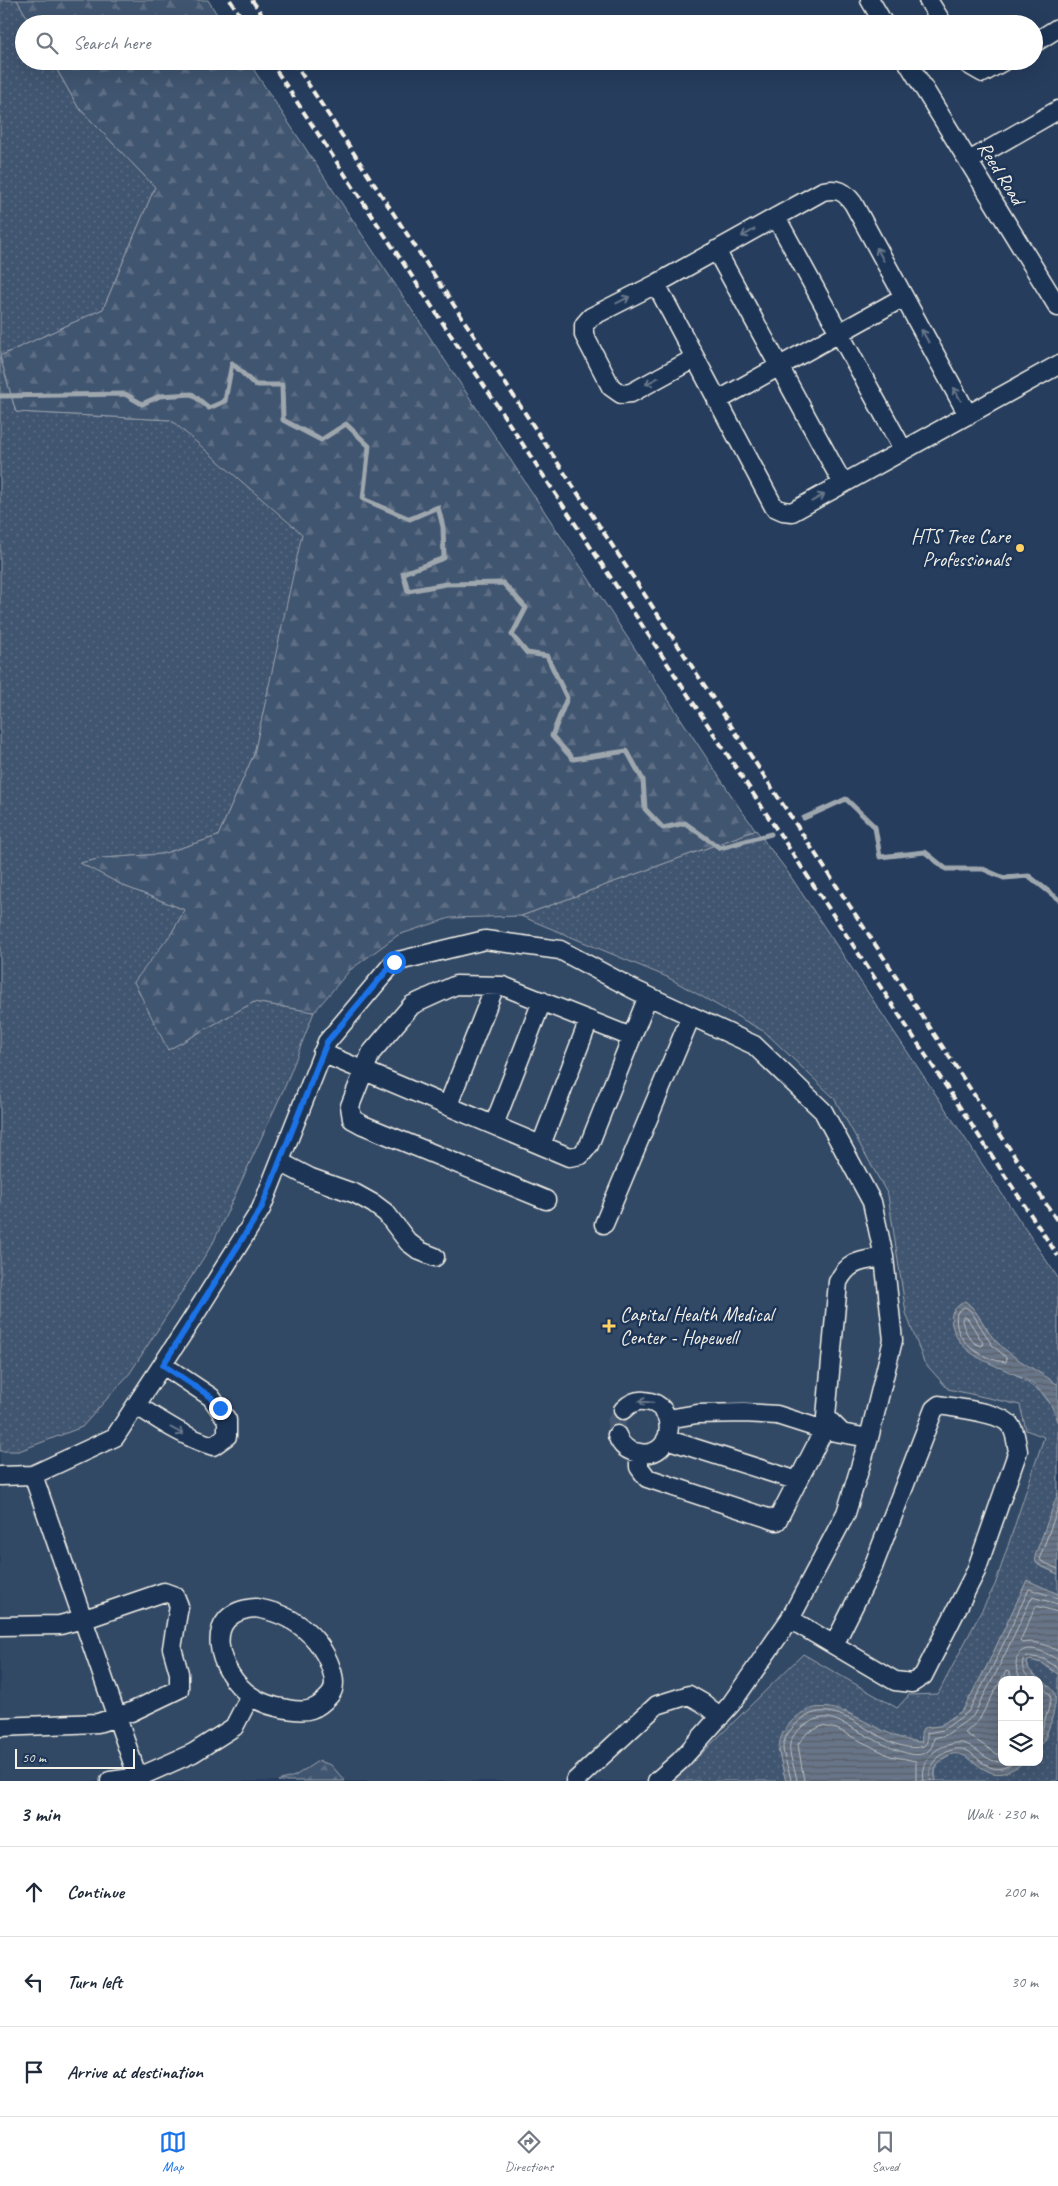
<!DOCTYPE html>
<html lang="en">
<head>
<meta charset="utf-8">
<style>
  body { margin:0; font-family:Caveat,sans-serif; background:#f6f6f7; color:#1f2937 }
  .controls { position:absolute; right:15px; bottom:15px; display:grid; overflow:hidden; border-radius:10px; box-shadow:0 5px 20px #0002 }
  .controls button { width:45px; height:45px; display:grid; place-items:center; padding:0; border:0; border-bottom:1px solid #e0e1e3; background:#fff; color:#1f2937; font:25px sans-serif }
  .scale { position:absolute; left:15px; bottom:12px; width:120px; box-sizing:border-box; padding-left:5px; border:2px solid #f4f1e8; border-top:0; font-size:14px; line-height:18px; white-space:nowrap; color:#f4f1e8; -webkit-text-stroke:4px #1d3557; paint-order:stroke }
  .stop { position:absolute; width:15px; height:15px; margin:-11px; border:4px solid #1a73e8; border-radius:50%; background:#fff }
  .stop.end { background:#1a73e8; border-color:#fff; box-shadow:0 1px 5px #0008 }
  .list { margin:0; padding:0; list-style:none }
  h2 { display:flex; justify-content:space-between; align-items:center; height:65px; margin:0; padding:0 20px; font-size:21px }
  h2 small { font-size:16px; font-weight:400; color:#747a83 }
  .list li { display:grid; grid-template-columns:32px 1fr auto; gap:15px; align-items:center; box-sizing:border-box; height:90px; padding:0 20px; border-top:1px solid #e0e1e3 }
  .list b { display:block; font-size:19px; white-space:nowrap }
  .list em { font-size:16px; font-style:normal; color:#747a83 }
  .icon { flex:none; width:28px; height:28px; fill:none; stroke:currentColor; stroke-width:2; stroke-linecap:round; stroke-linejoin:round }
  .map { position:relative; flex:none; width:1058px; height:1781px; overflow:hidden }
  .search { position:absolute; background:#fff; box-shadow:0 5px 20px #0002; left:15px; right:15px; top:15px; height:55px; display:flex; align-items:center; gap:12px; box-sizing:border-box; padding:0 18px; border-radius:28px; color:#747a83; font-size:19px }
  .sheet { height:335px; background:#fff }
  nav { display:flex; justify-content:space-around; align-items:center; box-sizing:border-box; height:70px; border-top:1px solid #e0e1e3; background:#fff; font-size:14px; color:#747a83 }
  nav a { display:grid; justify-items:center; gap:2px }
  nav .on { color:#1a73e8 }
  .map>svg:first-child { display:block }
  .built { fill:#334966; fill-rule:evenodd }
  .grass { fill:url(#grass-dots); stroke:#9aa2ac }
  .forest { fill:url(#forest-firs); stroke:#9aa2ac }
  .water { fill:url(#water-rules); stroke:#9fa7ae }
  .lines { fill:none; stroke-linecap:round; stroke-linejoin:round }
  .shore { stroke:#bcbfc2; stroke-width:1 }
  .stream { stroke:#9fa7ae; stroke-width:5 }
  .minor-tunnel { stroke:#455872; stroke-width:18; stroke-dasharray:18 9; stroke-linecap:butt }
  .minor-casing { stroke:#f4f1e8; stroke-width:21 }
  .minor { stroke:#1d3557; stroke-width:18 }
  .rail { stroke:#f4f1e8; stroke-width:4; stroke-dasharray:8 4; stroke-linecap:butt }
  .oneway { stroke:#68778a }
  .route { stroke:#1a73e8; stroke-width:6 }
  .poi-dot { fill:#ffd166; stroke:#1d3557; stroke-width:2 }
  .labels { text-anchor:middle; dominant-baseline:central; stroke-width:5; stroke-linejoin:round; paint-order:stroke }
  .street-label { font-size:20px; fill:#f4f1e8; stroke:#1d3557 }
  .poi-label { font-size:20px; fill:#f4f1e8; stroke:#1d3557; text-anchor:end }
</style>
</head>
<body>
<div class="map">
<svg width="1058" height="1781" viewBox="0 0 1058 1781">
  <defs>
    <pattern id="grass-dots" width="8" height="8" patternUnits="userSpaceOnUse" patternTransform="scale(1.25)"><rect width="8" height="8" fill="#40546f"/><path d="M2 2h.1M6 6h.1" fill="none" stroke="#5c6d84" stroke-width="1.8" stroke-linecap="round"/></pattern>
    <pattern id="forest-firs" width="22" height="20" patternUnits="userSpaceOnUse" patternTransform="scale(1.25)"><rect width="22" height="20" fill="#40546f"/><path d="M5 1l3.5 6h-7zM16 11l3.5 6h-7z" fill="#5c6d84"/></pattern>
    <pattern id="water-rules" width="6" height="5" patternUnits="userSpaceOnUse" patternTransform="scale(1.25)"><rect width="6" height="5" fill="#677588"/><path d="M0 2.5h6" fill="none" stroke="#585e67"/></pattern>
  </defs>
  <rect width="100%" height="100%" fill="#263d5d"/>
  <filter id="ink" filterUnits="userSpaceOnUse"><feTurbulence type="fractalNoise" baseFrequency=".02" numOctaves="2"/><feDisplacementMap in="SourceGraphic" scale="10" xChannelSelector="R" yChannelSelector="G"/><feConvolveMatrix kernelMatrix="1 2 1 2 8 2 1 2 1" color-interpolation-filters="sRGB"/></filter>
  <g filter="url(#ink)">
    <path class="built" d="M756,830L785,868L1058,1278V1781H0V1451H19L286,1084L314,1012L350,970L398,935L450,918L521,916ZM1002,1680H1039V1762H1002Z"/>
    <path class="grass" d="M0,0H17L31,24H24V61H52L78,107L155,187L103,309L0,356L16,412L171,420L303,534L254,754L218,836L162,854L103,858L81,863L124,886L185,910L171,934L168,1050L254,1002L314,1012L286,1084L213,1243L130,1373L82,1427L19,1451H0Z
      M756,830L785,868L1058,1278V1385C1037,1371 1012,1360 995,1341C984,1328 979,1312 965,1301L952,1312L997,1365L1009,1370L1042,1393L1054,1409L1058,1421V1493L1038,1565L1058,1574V1594L1027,1581L987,1666L963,1710L940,1726L928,1727L922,1739V1742L897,1739L845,1711L778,1750L786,1781H668L702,1753L803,1654L897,1708L909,1695L938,1694L995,1585L1044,1437L1026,1430L1020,1405L948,1389L924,1362L906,1313L888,1195L834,1098L765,1032L667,977L521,916Z
      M1030,1660L1042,1663L1058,1674V1781H936C934,1772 935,1767 942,1760C964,1739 976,1772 996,1773C1011,1774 1012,1766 1024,1762C1028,1761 1035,1762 1039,1762V1747L1046,1739L1054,1692L1029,1670L1027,1662Z"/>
    <path class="forest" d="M17,0H208L223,24H31Z
      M52,61H248L741,810L756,830L521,916L450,918L398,935L350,970L314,1012L254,1002L168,1050L134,982L171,934L185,910L124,886L80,863L103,858L162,854L218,836L254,754L302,534L171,420L16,412L0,356L103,309L155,187L78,107Z
      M318,1761L331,1765L345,1781H278L295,1776Z"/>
    <path class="water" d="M965,1301C980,1312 984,1330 998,1343C1016,1361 1038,1370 1058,1385V1421C1053,1407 1046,1395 1035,1386C1007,1364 962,1364 952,1325C949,1313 955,1307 965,1301Z
      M1058,1493V1574L1036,1563L1035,1556Z
      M1027,1580L1058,1594V1674L1042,1663L1030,1660L1027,1662C1028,1678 1048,1680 1055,1693C1058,1705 1047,1738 1039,1747V1680H1002V1762L1023,1763C1014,1769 1002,1777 990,1772C973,1766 959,1740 939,1763C934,1769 934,1773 936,1781H786C780,1757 772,1741 792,1721C831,1681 878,1742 922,1742L921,1733L923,1728L940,1726L963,1710L987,1666Z"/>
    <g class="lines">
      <path class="shore" d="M965,1307L971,1311L992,1345L1007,1358L1006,1362C982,1360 951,1341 957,1313Z
        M964,1316L968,1319L983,1343L982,1346C970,1344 965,1331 962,1321Z
        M1058,1508L1040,1557L1041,1561L1058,1569
        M1058,1612L1036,1606L1020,1641L1022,1643C1035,1640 1047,1645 1058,1651
        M1022,1680C1013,1670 1013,1648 1031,1649C1041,1650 1050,1655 1058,1660
        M1032,1680C1025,1674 1021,1670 1023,1660L1027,1656L1044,1659L1058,1668
        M1039,1685L1050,1694L1051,1700L1039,1740
        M1002,1754H997L965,1733L979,1720L1006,1671L1009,1672L1013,1680
        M791,1781C790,1770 783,1758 783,1747C784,1737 789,1731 796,1724C838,1683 881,1759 924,1746L927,1742V1733L943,1730L968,1712L992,1668L1029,1589L1058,1598
        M797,1781C796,1769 788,1756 790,1744C792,1735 799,1728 807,1724C813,1720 821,1717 828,1718C850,1721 913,1771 930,1749C933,1746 933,1742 934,1738L946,1735L973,1716L997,1671L1032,1597L1058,1604
        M804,1781L798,1744L807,1733L822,1726L837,1729L890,1756L916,1761V1781
        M924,1781C922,1769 925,1761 934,1752C938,1748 942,1747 948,1745C974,1735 980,1763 1002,1762
        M931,1781C928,1771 931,1764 938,1757C941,1754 945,1753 949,1751C971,1742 975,1763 993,1768C1001,1770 1009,1766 1015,1762"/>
      <path class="stream" d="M0,396L125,394L142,404L160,396L192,394L209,408L225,401L232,363L255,385H282L283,420L321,440L346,424L369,446L363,499L410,519L438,507L443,527L444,558L403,573L408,591L446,584L503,583L526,608L512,635L527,653L547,656L567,698L552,736L573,759L627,751L643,780L645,809L663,828L685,823L720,848L771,834
        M804,818L846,799L875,827L880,857L925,852L946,869H983L1004,878L1029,876L1058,899"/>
      <path class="minor-tunnel" d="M617,1435L616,1422L623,1410"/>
      <defs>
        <path id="minor" d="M870,0L884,24
          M928,0L943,24
          M1034,43L1058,28
          M907,61L1058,307
          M967,61L969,65L983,73L1004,61
          M969,161L1058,110
          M776,217L903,450
          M716,250L843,484
          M656,284L774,507L783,511L792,512L1058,365
          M695,358L631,393L621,394L611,387L584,335V325L591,317L656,284L823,191C838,188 844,191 853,203L968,415
          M717,401L904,297
          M322,1053L569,1157L581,1155L589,1145L648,996
          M448,1105L495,986
          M494,1125L542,1001
          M541,1145L589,1020
          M280,1162L311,1178L356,1194L374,1204L386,1213L408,1242L420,1251L435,1257
          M546,1200L363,1125L352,1119L350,1106L371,1053L412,1005L456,985L503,986L631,1037
          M604,1224L691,1016
          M136,1405C161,1421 184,1437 213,1446L227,1436V1420L211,1397L163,1365
          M668,1419L697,1414L744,1413L777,1415L824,1430L869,1438
          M841,1432L826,1417L838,1282C849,1260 862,1261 884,1257
          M617,1435C621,1447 629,1452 640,1453C675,1459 680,1403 644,1401C636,1400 629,1404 623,1410
          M666,1439L798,1481
          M639,1453V1467L647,1478L777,1521L824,1430
          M33,1475L139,1781
          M0,1476L33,1475L115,1437L191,1321L261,1209L327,1042L394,962L485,940L560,950L635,990L754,1045L823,1111L872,1202L884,1257L893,1340L869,1438L846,1513L790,1619L731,1704L680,1761L657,1781
          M256,1608C281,1612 301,1622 317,1642C326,1654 341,1682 330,1695C317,1710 307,1713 287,1709C274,1707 262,1704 251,1696C218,1674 199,1611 256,1608Z
          M790,1619L895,1681L912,1683L923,1676L976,1571L1018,1451C1016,1442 1016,1432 1010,1425C1000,1412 955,1408 939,1405L934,1409L873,1567L834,1645
          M0,1626L60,1625L94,1616L164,1592L175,1596L179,1606L172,1648L179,1673V1689L131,1712L98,1723L0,1727
          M110,1781L139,1777L193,1753L234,1727L250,1696
          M575,1781L657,1705L689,1695L703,1703L720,1717"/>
      </defs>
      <use href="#minor" class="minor-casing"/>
      <use href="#minor" class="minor"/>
      <path class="rail" d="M230,0L246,24
        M252,0L268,24
        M270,61L1058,1256
        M293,61L1058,1222"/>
    </g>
    <defs><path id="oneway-shaft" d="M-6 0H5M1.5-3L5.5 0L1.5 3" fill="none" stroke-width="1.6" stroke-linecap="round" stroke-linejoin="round" transform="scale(1.25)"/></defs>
    <g class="oneway">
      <use href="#oneway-shaft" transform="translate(748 233) rotate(151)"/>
      <use href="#oneway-shaft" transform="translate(880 254) rotate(-118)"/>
      <use href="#oneway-shaft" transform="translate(623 300) rotate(-27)"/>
      <use href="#oneway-shaft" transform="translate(925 336) rotate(-119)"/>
      <use href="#oneway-shaft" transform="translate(652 381) rotate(152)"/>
      <use href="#oneway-shaft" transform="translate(957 394) rotate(-119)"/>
      <use href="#oneway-shaft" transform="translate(818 498) rotate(-29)"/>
      <use href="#oneway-shaft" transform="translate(646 1402) rotate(-174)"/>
      <use href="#oneway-shaft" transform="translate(177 1431) rotate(28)"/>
    </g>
  </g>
  <g class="lines" filter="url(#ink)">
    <path class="route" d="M220,1408L211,1397L163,1365L261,1209L327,1042L394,962"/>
  </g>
  <g class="poi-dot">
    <circle cx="1020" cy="548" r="5"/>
    <path d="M606.5 1318.5h5v5h5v5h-5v5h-5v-5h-5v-5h5z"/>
  </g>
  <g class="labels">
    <g class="street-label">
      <text transform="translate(1001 173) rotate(58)">Reed Road</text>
    </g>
    <g class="poi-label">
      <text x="1010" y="536">HTS Tree Care<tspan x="1010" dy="23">Professionals</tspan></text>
      <text x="620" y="1314" text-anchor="start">Capital Health Medical<tspan x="620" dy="23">Center - Hopewell</tspan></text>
    </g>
  </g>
</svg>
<div class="controls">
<button><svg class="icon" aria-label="locate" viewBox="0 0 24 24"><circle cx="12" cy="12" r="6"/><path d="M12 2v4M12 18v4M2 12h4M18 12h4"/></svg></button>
<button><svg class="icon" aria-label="layers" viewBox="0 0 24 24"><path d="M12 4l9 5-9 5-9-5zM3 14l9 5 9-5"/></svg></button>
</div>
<div class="scale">50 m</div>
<div class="stop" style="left:394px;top:962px"></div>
<div class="stop end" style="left:220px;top:1408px"></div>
<div class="search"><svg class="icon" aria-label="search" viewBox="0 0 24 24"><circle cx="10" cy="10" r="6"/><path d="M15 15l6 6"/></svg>Search here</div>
</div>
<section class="sheet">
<h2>3 min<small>Walk · 230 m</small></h2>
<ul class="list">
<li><svg class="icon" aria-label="ahead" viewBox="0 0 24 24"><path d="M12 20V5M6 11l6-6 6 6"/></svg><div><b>Continue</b></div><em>200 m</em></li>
<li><svg class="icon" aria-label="left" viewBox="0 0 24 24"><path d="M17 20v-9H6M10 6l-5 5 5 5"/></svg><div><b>Turn left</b></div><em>30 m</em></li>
<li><svg class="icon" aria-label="arrive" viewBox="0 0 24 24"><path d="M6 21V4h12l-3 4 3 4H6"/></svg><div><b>Arrive at destination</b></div></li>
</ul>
</section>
<nav>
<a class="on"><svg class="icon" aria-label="map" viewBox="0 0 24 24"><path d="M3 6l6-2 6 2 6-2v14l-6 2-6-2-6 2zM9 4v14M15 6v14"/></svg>Map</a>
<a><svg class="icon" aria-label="directions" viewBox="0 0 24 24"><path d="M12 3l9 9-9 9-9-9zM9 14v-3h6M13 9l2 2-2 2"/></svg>Directions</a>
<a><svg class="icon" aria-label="saved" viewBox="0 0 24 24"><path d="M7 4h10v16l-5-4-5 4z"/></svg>Saved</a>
</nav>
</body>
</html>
